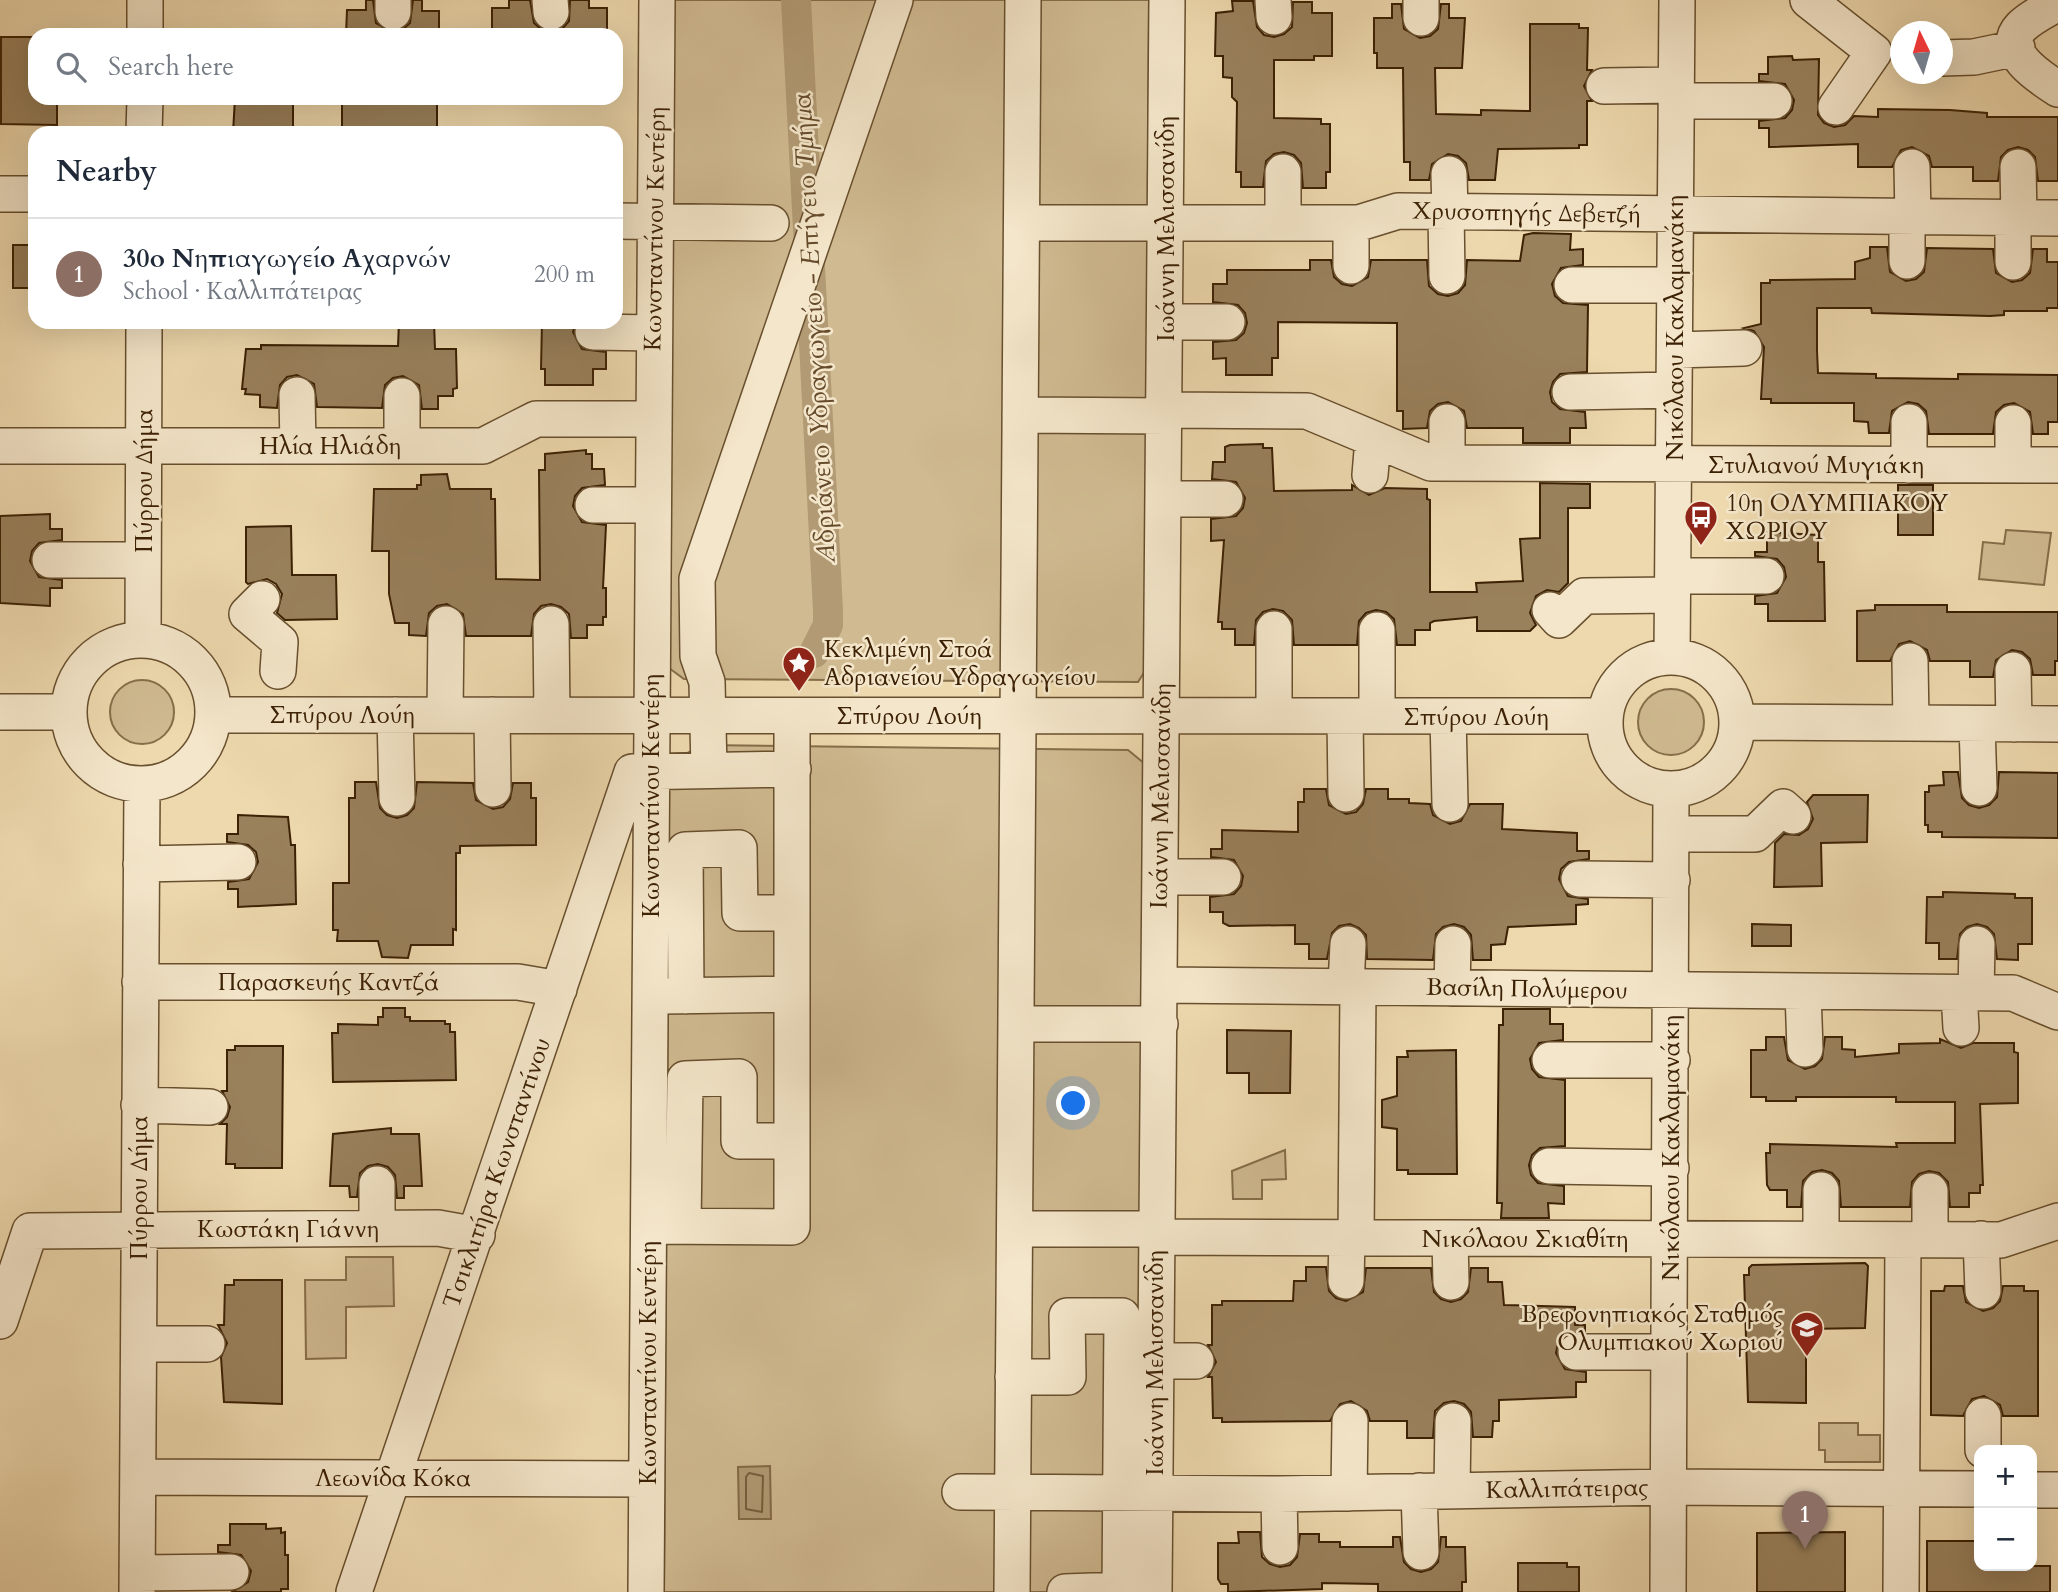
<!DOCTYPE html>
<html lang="en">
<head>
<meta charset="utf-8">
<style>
  body { margin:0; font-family:Cardo,serif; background:#f6f6f7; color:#1f2937 }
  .controls { position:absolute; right:21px; bottom:21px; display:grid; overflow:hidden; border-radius:14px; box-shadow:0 7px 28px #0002 }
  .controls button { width:63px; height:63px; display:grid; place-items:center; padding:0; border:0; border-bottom:2px solid #e0e1e3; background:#fff; color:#1f2937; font:35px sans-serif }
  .compass { position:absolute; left:1890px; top:21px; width:63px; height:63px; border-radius:50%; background:#fff; box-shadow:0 7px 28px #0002; rotate:355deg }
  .you { position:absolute; left:1074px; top:1104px; width:24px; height:24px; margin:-18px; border:5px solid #fff; border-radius:50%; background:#1a73e8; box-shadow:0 0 0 10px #1a73e833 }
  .badge { display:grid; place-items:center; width:46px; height:46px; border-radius:50%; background:#b45309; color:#fff; font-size:23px; font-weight:700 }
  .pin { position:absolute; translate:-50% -58px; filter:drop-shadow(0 2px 4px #0008) }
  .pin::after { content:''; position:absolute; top:37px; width:24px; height:21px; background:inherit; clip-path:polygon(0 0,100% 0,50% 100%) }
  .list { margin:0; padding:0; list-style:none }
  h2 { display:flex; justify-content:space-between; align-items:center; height:91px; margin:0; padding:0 28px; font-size:30px }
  h2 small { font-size:23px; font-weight:400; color:#747a83 }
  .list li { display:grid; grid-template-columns:46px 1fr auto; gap:21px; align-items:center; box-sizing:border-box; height:112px; padding:0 28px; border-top:2px solid #e0e1e3 }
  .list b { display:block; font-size:26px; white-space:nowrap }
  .list p { margin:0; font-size:23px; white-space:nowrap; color:#747a83 }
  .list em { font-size:23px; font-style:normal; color:#747a83 }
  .icon { flex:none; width:38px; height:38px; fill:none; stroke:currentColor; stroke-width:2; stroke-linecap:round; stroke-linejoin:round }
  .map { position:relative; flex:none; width:2058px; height:1592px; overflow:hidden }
  .search { position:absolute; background:#fff; box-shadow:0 7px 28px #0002; left:28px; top:28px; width:595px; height:77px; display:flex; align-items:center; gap:18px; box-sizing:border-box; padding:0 24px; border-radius:21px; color:#747a83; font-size:26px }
  .panel { position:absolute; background:#fff; box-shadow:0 7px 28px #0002; left:28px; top:126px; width:595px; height:203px; border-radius:21px }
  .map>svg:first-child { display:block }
  .green { fill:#d0ba91; stroke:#866e4a; stroke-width:2 }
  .water { fill:#b19a74; stroke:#826a47; stroke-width:2 }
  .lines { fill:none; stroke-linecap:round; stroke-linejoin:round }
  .shore { stroke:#765e3c; stroke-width:2 }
  .canal { stroke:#b19a74; stroke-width:30 }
  .building { fill:#99815c; stroke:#3c2104; stroke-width:2 }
  .minor-casing { stroke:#684f2e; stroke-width:38 }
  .minor { stroke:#f4e6ca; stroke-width:35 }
  .labels { text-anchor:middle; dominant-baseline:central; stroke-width:5; stroke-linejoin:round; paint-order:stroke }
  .street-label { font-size:24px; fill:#3c2104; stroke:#f4e6ca }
  .poi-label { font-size:24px; fill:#3c2104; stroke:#f4e6ca; text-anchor:start }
  .water-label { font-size:26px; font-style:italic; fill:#654b2b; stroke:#f4e6ca }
</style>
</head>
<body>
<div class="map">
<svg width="2058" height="1592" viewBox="0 0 2058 1592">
  <rect width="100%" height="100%" fill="#eed9ae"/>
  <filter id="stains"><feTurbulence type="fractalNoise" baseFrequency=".00286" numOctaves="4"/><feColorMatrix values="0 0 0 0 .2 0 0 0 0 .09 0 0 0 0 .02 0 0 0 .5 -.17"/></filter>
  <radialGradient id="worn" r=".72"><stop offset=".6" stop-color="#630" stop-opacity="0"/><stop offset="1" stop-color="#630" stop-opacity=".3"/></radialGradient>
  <path class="green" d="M674,0H1149L1145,671L1138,682L684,679L669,668Z
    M2006,530L2051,533L2044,585L1979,579L1983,542L2004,544Z
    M110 712a32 32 0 1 1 64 0a32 32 0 1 1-64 0Z
    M1638 722a33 33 0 1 1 66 0a33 33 0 1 1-66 0Z
    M701,745L1128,750L1145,764L1138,1592H664L669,764Z
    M1285,1150L1286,1179L1262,1180V1199H1233L1232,1171Z
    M346,1257H393L394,1306L346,1307V1358L306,1359L305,1280H346Z
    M1819,1423H1858V1435H1880V1462H1825V1450H1819Z"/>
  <path class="water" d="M770,1466L771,1519H739L738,1467Z"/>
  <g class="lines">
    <path class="shore" d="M749,1473L763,1476L762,1512L746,1509V1477Z"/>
    <path class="canal" d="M796,0L828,611V625L814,653"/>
  </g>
  <path class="building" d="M366,0H373L376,23L392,32L402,30L410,23L413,0H422V11H439V35H346L347,10H366Z
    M509,0H530L534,23L542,30L552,32L562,29L569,21L570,0H589V8H607V35H492V8H509Z
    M1232,1H1253L1257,27L1264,35L1274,37L1284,34L1292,27L1293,2H1312V13H1332V56H1314V60H1274V118L1321,119V124H1330V172H1326V188H1303L1301,163L1294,155L1284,152L1274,154L1266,161L1263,187H1241V172H1236L1237,102L1232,97V78L1223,77V56H1215L1216,13L1233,11Z
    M1392,4H1401L1404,29L1420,38L1430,36L1438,29L1441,4H1449V18H1465L1462,68H1435L1436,114L1481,115V110L1530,111V24H1579V28H1588L1587,70H1592L1584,86L1592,101H1587V145H1579V148L1498,149L1495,180H1469L1466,163L1458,156L1448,154L1432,164L1429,180H1410V162H1404L1403,68H1377V53H1374V18H1392Z
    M1,37H35V98H57V125L1,124Z
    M1792,56L1793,60L1819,59L1818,115L1824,123L1834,127L1845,125L1854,116L1878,117V109L1950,110L1987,113V117H2058V181H2038L2035,157L2028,150L2018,147L2008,150L2001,157L1998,181H1973V167H1932L1929,156L1912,147L1901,150L1892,167H1858V144L1769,147V128H1759V121L1785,118L1792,110L1794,100L1785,84L1759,81V74H1768V57Z
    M235,98H293V133H233Z
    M342,98H437V133H342Z
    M1533,233L1571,234L1570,250L1583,249V265L1561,268L1552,284L1555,296L1563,303L1588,305L1587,372L1560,374L1553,382L1550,392L1552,402L1560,409L1585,412L1586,428H1570V443H1523V428H1467L1464,411L1448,402L1438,404L1430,411L1427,428L1403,429V411H1397V323L1278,322V358H1272V375H1226V358L1213,359V342L1236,340L1244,333L1247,323L1245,313L1238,305L1213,302V284H1227V270H1310V260H1331L1334,277L1342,284L1352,286L1368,277L1371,260H1427L1429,286L1438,294L1448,296L1458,293L1465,285L1467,260L1520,261L1524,235Z
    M13,245H35V288H13Z
    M1870,247H1887L1890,272L1906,281L1916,279L1924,272L1927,248L1993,249L1996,273L2012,282L2022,280L2030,273L2033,249H2047V262H2058V308H2047V311H2004V315L1990,316L1872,313L1871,308H1817V351L1818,373L1876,374V378L1958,379V374L2058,375V422H2048V434H2033L2030,412L2014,403L2004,405L1996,412L1993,434H1929L1926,411L1918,404L1908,402L1892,411L1889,433H1869L1868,422L1854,421V403H1771V399H1761L1764,347L1754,331L1744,328L1761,324V283H1770V280L1855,279V262L1870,258Z
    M399,322H434L435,349H456L457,388L453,389V396H438V409H422L419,385L403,376L393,378L385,385L382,408L317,407L314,384L297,375L287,377L280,385L277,408L260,407V395L245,394L246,389H242L246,349H261V345L398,346Z
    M542,322H576L573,332L582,349L606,352V369H593V385H545V369H541Z
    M1263,444V448H1272L1274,491L1352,490V485L1369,495L1385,488L1427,489V499L1430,500V592H1477L1476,583L1523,581L1520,539L1540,538V483L1590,484V508H1568V583L1559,592L1547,590L1536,596L1530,613L1536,625L1530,631H1477V617L1434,621L1430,623V630H1415V645H1397L1394,619L1386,612L1376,610L1366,613L1359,621L1357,645H1294L1292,620L1283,611L1273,609L1263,612L1256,620L1254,645H1235V629H1222V622H1218L1224,540L1211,541V519L1236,516L1243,508L1245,498L1236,482L1212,479L1213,462H1225V447L1230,445Z
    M586,450V454H592V469H604L605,485L582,488L575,496L573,506L582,522L606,525L603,588H606V617H603V625H587V638H571L569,614L561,607L551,604L541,606L534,614L531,636H466L463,614L447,604L437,606L429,613L426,636L409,635V623H395L389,594V551H372L374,489H417V485H421V475L447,474L450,489H491V499H495L496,579L540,580L539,470H545V454Z
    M1898,485H1933V535H1898Z
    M50,514V529H62V540L39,543L32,551L30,561L39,577L62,580V588H50V606L0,603V516Z
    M291,526L292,575H336L337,619L285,620L277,613L282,594L276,584L267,579L248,584L246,582V527Z
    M1767,532L1818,535V562H1824L1825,621H1768V604H1755V596L1777,593L1786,577L1784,567L1777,559L1755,556V552H1767Z
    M1875,605H1947V612H2058V661H2055V675H2033L2030,659L2022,652L2012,650L1996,660L1993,677H1970V661H1930L1927,650L1910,641L1899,644L1890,661H1857V611L1875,610Z
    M1943,772H1958L1962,798L1969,805L1979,808L1989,805L1997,797L1999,772L2058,773V838L1942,837V832H1928V825H1925V792H1929V786L1944,785Z
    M355,782H376L380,808L387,815L397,818L407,815L414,808L417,782L473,783L476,800L493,809L503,807L510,799L513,783H531V798H536V845L460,846V853H456V930L453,929V945H411L408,958L382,957L378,941H337L338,930H333V883H349V798H355Z
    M1304,789H1326L1329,805L1346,814L1356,812L1363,804L1366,789H1388V799H1409V803L1430,804L1433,815L1450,824L1461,821L1470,804H1503L1502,829L1577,833V851H1589V859L1569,862L1561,869L1559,879L1568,896L1588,899V904L1576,905V924L1508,927L1505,944L1491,945V960H1473L1471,935L1464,927L1454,924L1443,927L1436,934L1433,960L1367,959L1366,935L1359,928L1350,924L1339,926L1332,933L1327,959H1309V944H1295V925L1229,926L1223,923V912H1210V897L1234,894L1241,886L1243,876L1234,860L1211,857V849H1222V830L1298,832V802H1304Z
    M1813,795H1868L1867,842L1821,843L1822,886L1774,887L1775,843L1784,834L1799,835L1808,829L1813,819L1807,802Z
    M238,815L288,817L291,845H295L296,904L238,907V889H228V882L249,879L258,862L256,852L248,845L227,842V834H238Z
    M1943,892L2015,894V898H2032V944H2018V960L1997,959L1994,934L1987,927L1977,924L1967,927L1960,934L1957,959H1939V943H1926L1927,897H1943Z
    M1752,924L1791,925V946H1752Z
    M383,1008H405V1017H410V1021H445V1024H450V1032H455L456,1080L333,1082L332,1033H338V1024L378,1025V1017H383Z
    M1503,1009H1550V1024H1563V1040L1539,1043L1530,1059L1532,1069L1539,1077L1565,1080V1146L1540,1148L1532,1155L1529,1165L1531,1175L1538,1183L1564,1186V1204L1548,1203L1549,1218H1501L1502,1203H1497L1499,1025H1503Z
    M1227,1030L1291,1031L1290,1093H1249V1073H1227Z
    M1766,1037H1784L1788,1060L1805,1069L1815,1066L1822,1059L1825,1037H1842V1049L1855,1050V1057L1899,1053V1044L1940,1043V1039L1961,1048L1973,1043H2014V1052L2018,1053V1103L1980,1104L1983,1185H1980V1193H1969V1207H1950L1948,1182L1939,1173L1929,1171L1919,1174L1912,1182L1910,1207H1841L1839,1181L1832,1173L1822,1170L1812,1172L1803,1181L1801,1207H1787V1190H1770L1767,1185L1766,1153H1770V1144L1897,1147L1896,1143H1955V1102H1896V1097H1796V1101H1766V1097H1751V1050H1766Z
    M235,1046H283L282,1168H235V1164H226L227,1124H220L227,1117L230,1107L222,1091H227V1050H235Z
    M1456,1050L1457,1174H1408V1170H1397V1129L1382,1127V1100L1397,1096V1057H1408L1407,1051Z
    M391,1128V1134H419L422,1186H404V1198H397L395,1175L388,1167L378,1164L368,1166L360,1173L357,1197H350L349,1186H330L333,1134Z
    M1865,1263L1868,1266L1865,1328L1806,1329V1403L1748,1402L1744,1275H1749V1268L1752,1265Z
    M1306,1267H1326L1329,1291L1336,1298L1346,1301L1363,1292L1366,1268H1431L1434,1292L1441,1299L1451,1302L1461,1299L1468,1292L1471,1268H1488V1282H1502L1504,1305L1575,1307V1325H1585V1332L1565,1335L1558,1343L1556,1353L1565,1369L1586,1372V1382H1576V1397L1499,1400V1421H1493L1492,1437H1473L1471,1412L1464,1404L1454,1401L1444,1403L1435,1411L1433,1438H1407V1421H1370L1367,1411L1351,1401L1340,1404L1330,1421L1222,1422V1418H1213L1212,1377H1208L1216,1362L1208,1345H1212V1305H1222V1301H1293L1294,1281H1306Z
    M234,1280H282V1404L224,1402L221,1357L227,1343L218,1325H224L225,1285H234Z
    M1945,1286H1963L1966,1302L1983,1311L1993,1308L2000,1301L2003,1286H2024V1291H2038V1416H2003L2000,1405L1984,1396L1972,1399L1963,1416L1931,1415V1291H1944Z
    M230,1524H266V1529L281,1528V1533L285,1532V1555H288V1589H281V1592H232L248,1582L251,1571L241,1555L218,1552V1545H230Z
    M1238,1532H1260L1262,1557L1270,1564L1280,1567L1290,1565L1297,1557L1300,1534H1319V1542H1340V1547H1393V1537H1400L1404,1562L1411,1569L1421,1572L1431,1569L1438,1562L1441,1537H1446V1547H1465L1466,1582H1462V1592H1378V1584L1322,1583V1589L1228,1592V1584H1221L1218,1579V1543H1239Z
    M1845,1532V1592H1757V1533Z
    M1927,1541H1979V1566H2050V1592H1927Z
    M1518,1563H1567V1567H1579V1592H1518Z"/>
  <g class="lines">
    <defs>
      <path id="minor" d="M393,0V12
        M550,0L551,12
        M1273,0L1274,17
        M1421,0V18
        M1808,0L1874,52L1836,107
        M2058,3C2046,10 2031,17 2021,27C1998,51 2041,78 2058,89
        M145,35V0
        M1942,58L1974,57L2017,48
        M1604,86L1676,85
        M1676,101H1774
        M144,133L145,98
        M1912,167L1913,217
        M2018,167L2019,217
        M1449,174L1450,212
        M0,194H35
        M1446,212L1447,276
        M616,221L771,223
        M1022,223H1359L1398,211L2058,218
        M1283,223V172
        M1907,261V217
        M2013,262V217
        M1351,266V223
        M1572,285H1675
        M1165,322H1227
        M593,332L654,333
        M1675,350L1744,348
        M1570,392L1674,390
        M297,395L298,446
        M402,396V446
        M1165,410L1307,411L1431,463L2058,465
        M1020,415L1165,416
        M1447,422V463
        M1909,422V465
        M2013,423V465
        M0,446H483L536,419H653
        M1370,475L1373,439
        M1164,499H1225
        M593,505H652
        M50,560H143
        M1673,576H1766
        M262,599L247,614L280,642L278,671
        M1550,610L1559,620L1584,596L1672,595
        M551,624L552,715
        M1274,629V716
        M1377,630V716
        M143,640L144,322
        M69 712a72 72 0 1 1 144 0a72 72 0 1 1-144 0Z
        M1672,657L1677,0
        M1605 723a66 66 0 1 1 132 0a66 66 0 1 1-132 0Z
        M1910,661L1911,723
        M2013,670L2014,724
        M0,712H68
        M214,715L1605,716
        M395,715L397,798
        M445,715L446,624
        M492,715L493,789
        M1345,716L1346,794
        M1448,716L1450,804
        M1738,722L2058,724
        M1977,724L1979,788
        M709,770L707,682L698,656L697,579L895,0
        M1672,834H1755L1783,807L1793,816
        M141,864L238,862
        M1161,877H1223
        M1579,879L1672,880
        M140,982H518L559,989
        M1159,985L2013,993L2058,1012
        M1346,986L1348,944
        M1452,988L1453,944
        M1803,992L1805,1049
        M1959,993L1961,1028
        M1976,993L1977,944
        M663,996L792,994
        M686,996L685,850L739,848L740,913H792
        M1017,1024H1160
        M1550,1060H1672
        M139,1105L210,1107
        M1549,1166L1671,1168
        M1821,1190V1239
        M1930,1191V1239
        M649,1226L792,1227V716
        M683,1226L685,1079L739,1077V1141H792
        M377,1228V1184
        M1015,1229H1156
        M1156,1237L2001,1240L2058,1221
        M1356,1238L1358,987
        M1450,1239L1451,1282
        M1981,1239L1983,1291
        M1346,1281L1347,1238
        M0,1321L30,1231L438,1228L477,1235
        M139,1344H207
        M1576,1352H1669
        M1155,1361H1196
        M1013,1377H1068L1067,1316H1122L1120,1592
        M1983,1450V1416
        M139,1477L646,1479
        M1452,1490L1453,1421
        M2032,1490H2058
        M1419,1491L1421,1552
        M960,1492L1279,1494L1669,1487L1979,1489
        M1349,1493L1350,1421
        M1279,1494L1280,1547
        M137,1573L231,1572
        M137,1592L142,785
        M354,1592L632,772L793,769
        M646,1592L657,0
        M1012,1592L1023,0
        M1065,1592L1120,1590
        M1154,1592L1167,0
        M1668,1592L1671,789
        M1901,1592L1903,1240"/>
    </defs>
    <use href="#minor" class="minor-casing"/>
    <use href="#minor" class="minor"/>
  </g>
  <defs>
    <symbol id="bus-pin" viewBox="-11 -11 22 30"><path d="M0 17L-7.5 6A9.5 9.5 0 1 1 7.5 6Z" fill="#8f2418" stroke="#f4e6ca"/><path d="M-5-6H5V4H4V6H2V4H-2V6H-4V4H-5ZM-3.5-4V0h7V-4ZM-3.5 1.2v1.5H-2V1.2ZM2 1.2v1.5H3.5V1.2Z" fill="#fff"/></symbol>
    <symbol id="sight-pin" viewBox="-11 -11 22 30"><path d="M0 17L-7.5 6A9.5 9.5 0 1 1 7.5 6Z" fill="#8f2418" stroke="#f4e6ca"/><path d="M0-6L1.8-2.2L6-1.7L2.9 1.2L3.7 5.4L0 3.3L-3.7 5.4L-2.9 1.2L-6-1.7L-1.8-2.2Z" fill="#fff"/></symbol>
    <symbol id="school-pin" viewBox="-11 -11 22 30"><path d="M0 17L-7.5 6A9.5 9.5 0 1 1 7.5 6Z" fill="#8f2418" stroke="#f4e6ca"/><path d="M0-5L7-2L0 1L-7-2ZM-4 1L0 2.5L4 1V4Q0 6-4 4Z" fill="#fff"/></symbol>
  </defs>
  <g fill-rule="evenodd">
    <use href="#bus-pin" x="1682" y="498" width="38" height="52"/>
    <use href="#sight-pin" x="780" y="644" width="38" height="52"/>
    <use href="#school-pin" x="1788" y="1309" width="38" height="52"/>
  </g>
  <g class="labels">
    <g class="street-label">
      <text transform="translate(1527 213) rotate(1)">Χρυσοπηγής Δεβετζή</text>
      <text transform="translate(655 229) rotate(-89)">Κωνσταντίνου Κεντέρη</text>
      <text transform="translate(1166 229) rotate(-90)">Ιωάννη Μελισσανίδη</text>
      <text transform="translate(1675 328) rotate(-90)">Νικόλαου Κακλαμανάκη</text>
      <text x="330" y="446">Ηλία Ηλιάδη</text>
      <text x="1816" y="465">Στυλιανού Μυγιάκη</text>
      <text transform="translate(144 481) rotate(-90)">Πύρρου Δήμα</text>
      <text x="342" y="715">Σπύρου Λούη</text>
      <text x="909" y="716">Σπύρου Λούη</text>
      <text x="1476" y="717">Σπύρου Λούη</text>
      <text transform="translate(651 796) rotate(-90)">Κωνσταντίνου Κεντέρη</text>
      <text transform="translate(1161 796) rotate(-89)">Ιωάννη Μελισσανίδη</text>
      <text x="329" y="982">Παρασκευής Καντζά</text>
      <text transform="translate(1527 989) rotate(1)">Βασίλη Πολύμερου</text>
      <text transform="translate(1671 1148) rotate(-90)">Νικόλαου Κακλαμανάκη</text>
      <text transform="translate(497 1173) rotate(-71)">Τσικλιτήρα Κωνσταντίνου</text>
      <text transform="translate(139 1188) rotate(-90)">Πύρρου Δήμα</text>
      <text x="288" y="1229">Κωστάκη Γιάννη</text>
      <text x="1525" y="1239">Νικόλαου Σκιαθίτη</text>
      <text transform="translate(648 1363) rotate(-90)">Κωνσταντίνου Κεντέρη</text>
      <text transform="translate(1155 1363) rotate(-90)">Ιωάννη Μελισσανίδη</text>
      <text x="393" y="1478">Λεωνίδα Κόκα</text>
      <text transform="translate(1567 1489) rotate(-1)">Καλλιπάτειρας</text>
    </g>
    <g class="poi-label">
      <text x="1726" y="503">10η ΟΛΥΜΠΙΑΚΟΥ<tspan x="1726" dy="28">ΧΩΡΙΟΥ</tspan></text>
      <text x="824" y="649">Κεκλιμένη Στοά<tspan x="824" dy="28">Αδριανείου Υδραγωγείου</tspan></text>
      <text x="1783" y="1314" text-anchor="end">Βρεφονηπιακός Σταθμός<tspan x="1783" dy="28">Ολυμπιακού Χωριού</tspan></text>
    </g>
    <g class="water-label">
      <text transform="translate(814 328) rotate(-93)">Αδριάνειο Υδραγωγείο - Επίγειο Τμήμα</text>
    </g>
  </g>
  <rect width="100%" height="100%" filter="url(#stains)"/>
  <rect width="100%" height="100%" fill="url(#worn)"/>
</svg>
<div class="controls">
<button>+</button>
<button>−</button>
</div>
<svg class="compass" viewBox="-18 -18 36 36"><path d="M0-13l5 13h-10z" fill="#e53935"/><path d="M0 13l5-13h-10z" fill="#747a83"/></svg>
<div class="you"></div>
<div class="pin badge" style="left:1805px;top:1549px;background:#8d6e63">1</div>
<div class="search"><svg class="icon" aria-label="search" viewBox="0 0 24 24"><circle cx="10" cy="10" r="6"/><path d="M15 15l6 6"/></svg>Search here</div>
<section class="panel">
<h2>Nearby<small></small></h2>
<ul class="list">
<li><span class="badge" style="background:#8d6e63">1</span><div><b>30ο Νηπιαγωγείο Αχαρνών</b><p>School · Καλλιπάτειρας</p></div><em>200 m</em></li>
</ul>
</section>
</div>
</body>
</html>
